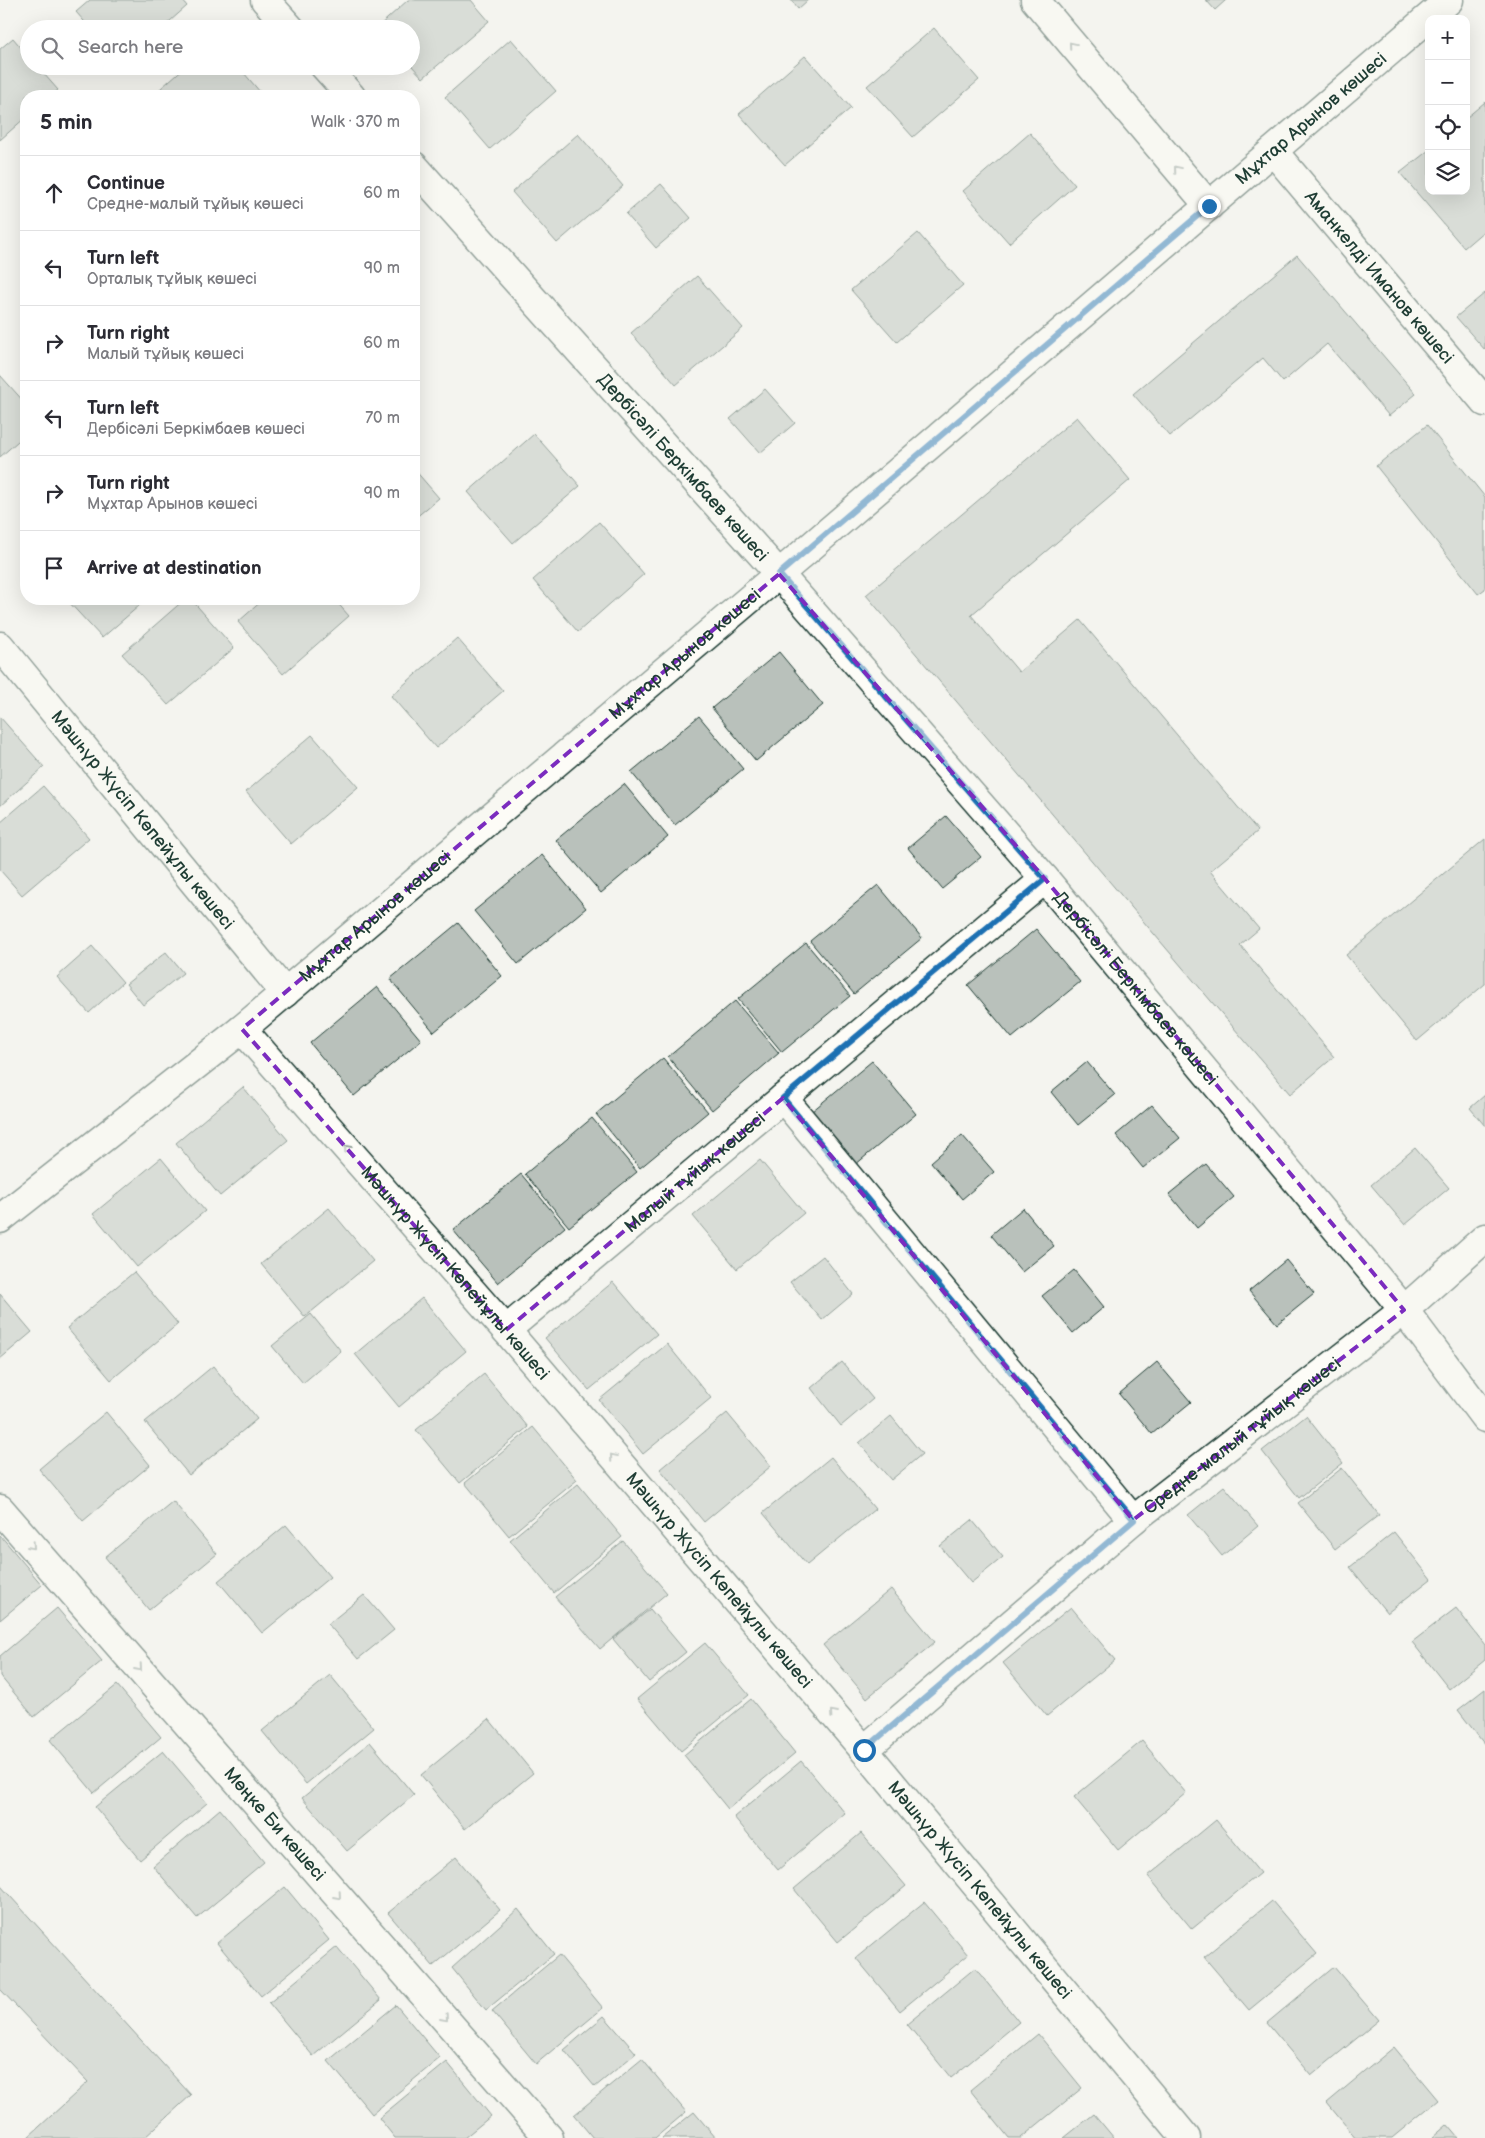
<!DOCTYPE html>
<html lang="en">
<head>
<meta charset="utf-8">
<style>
  body { margin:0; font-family:"Balsamiq Sans",sans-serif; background:#f2f2f3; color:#2b2b33 }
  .controls { position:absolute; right:15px; top:15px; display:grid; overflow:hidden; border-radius:10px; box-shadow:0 5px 20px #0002 }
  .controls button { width:45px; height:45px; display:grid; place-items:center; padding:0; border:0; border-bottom:1px solid #e1e1e2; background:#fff; color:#2b2b33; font:25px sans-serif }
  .stop { position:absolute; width:15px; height:15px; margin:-11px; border:4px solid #1f6fb2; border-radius:50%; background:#fff }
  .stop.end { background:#1f6fb2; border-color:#fff; box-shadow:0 1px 5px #0008 }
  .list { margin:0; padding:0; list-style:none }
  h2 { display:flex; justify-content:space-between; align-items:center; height:65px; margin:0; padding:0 20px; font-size:21px }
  h2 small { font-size:16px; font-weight:400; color:#7c7c81 }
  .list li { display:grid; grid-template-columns:32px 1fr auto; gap:15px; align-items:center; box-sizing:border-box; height:75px; padding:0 20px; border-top:1px solid #e1e1e2 }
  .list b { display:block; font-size:19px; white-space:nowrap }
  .list p { margin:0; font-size:16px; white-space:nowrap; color:#7c7c81 }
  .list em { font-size:16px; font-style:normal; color:#7c7c81 }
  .icon { flex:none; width:28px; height:28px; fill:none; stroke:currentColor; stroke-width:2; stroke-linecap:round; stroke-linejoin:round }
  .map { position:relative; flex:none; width:1485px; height:2138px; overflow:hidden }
  .search { position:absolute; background:#fff; box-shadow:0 5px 20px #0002; left:20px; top:20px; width:400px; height:55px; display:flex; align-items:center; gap:12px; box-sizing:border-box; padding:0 18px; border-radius:28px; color:#7c7c81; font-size:19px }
  .panel { position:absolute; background:#fff; box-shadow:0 5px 20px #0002; left:20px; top:90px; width:400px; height:515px; border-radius:20px }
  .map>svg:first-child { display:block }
  .building { fill:#b9c1bb; stroke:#1f3d34 }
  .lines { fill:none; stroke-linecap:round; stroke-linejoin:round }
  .street-casing { stroke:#1f3d34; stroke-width:31 }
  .secondary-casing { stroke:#1f3d34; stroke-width:31 }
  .street { stroke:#fdfcf7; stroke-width:28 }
  .secondary { stroke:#fdfcf7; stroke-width:28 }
  .oneway { stroke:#8e9c96 }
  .route { stroke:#1f6fb2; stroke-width:6 }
  .marked { fill:none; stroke:#7b2cbf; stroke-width:4; stroke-dasharray:10 6; stroke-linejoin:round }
  .labels { text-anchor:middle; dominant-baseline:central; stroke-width:4.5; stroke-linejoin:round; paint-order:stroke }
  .street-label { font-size:18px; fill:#1f3d34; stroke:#fdfcf7 }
</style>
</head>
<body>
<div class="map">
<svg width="1485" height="2138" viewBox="0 0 1485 2138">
  <rect width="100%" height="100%" fill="#f4f4ef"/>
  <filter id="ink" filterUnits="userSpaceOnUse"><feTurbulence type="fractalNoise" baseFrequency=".02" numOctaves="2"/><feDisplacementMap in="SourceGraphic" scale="10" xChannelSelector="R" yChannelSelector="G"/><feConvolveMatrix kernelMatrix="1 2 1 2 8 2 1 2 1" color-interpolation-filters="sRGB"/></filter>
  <g filter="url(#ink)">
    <path class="building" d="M90,0H182L187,6L161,29H91L76,12Z
      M408,0H471L489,21L423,78L411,65V29H380L378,27Z
      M791,0H808L798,9Z
      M1206,0H1226L1215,10Z
      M934,28L979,80L913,137L867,86Z
      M13,38L29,57V66H37L58,90L51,96H26V117L0,140V49Z
      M511,39L556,91L490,149L445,97Z
      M805,56L851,108L785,165L739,114Z
      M186,66H238L261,93L256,96H152Z
      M1485,102V230L1464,248L1400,173L1429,150V191H1466V118Z
      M1030,133L1075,185L1009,243L963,191Z
      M578,134L623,186L557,243L512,192Z
      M661,184L691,218L656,248L626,214Z
      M918,233L963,285L897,342L851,290Z
      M1297,255L1416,394L1389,416L1327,344L1283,382L1263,358L1170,436L1133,394Z
      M697,276L743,328L676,385L631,333Z
      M1485,293V350L1456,317Z
      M0,375L26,404V434L0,457Z
      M765,389L795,423L760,453L730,419Z
      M1077,417L1130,480L971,615L1019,672L1080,620L1258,831L1210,871L1259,929L1240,945L1334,1057L1290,1094L866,595Z
      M1427,425L1485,497V589L1478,594L1376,466Z
      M534,434L580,486L513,543L468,492Z
      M414,469L439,498L414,519Z
      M599,522L644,574L578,632L533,580Z
      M66,599H147L102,638Z
      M185,599H191L234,648L168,705L122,654Z
      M264,599H334L349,616L283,674L238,622Z
      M457,638L503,691L436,748L391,696Z
      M779,652L823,705L756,761L712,708Z
      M699,716L743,769L675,825L631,772Z
      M0,717L44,767L0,806Z
      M312,735L358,787L291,844L246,792Z
      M624,784L668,837L601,893L556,840Z
      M43,786L89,838L22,895L0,870V823Z
      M946,816L981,857L942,889L908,848Z
      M1485,839V984L1417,1041L1346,955Z
      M542,855L586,908L518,964L474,911Z
      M878,885L922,938L854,994L810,941Z
      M458,923L502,976L434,1032L390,979Z
      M1036,929L1080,982L1012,1038L968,985Z
      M806,943L850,996L782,1052L738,999Z
      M92,946L123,982L89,1013L57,977Z
      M166,952L183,973L143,1005L126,984Z
      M377,987L421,1040L354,1096L310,1043Z
      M735,1001L779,1053L712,1110L668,1057Z
      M663,1058L708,1112L640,1168L596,1114Z
      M872,1061L916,1114L849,1170L805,1117Z
      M1087,1062L1115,1095L1078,1125L1051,1092Z
      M243,1087L288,1140L220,1196L176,1143Z
      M1485,1095V1126L1470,1108Z
      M1152,1105L1180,1138L1143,1168L1116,1135Z
      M592,1118L637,1172L569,1227L525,1174Z
      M962,1135L994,1172L962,1199L931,1162Z
      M1415,1148L1449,1188L1405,1225L1371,1185Z
      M161,1158L205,1211L137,1267L93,1214Z
      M760,1160L804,1213L737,1269L693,1216Z
      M1206,1164L1234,1197L1197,1228L1169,1194Z
      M521,1174L565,1227L498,1283L453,1230Z
      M329,1208L373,1261L305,1317L261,1264Z
      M1023,1208L1054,1246L1022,1272L991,1235Z
      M823,1256L853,1294L822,1320L790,1282Z
      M1286,1260L1314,1294L1277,1324L1249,1291Z
      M1074,1270L1104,1307L1073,1333L1042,1296Z
      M134,1272L178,1324L111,1380L67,1328Z
      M613,1282L657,1334L589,1390L545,1338Z
      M0,1294L32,1332L0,1359Z
      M422,1298L466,1351L399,1407L355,1354Z
      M311,1314L341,1351L303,1383L272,1346Z
      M667,1344L711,1398L643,1454L599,1400Z
      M842,1362L873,1399L841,1426L811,1388Z
      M1157,1362L1191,1402L1152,1434L1119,1394Z
      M213,1366L257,1419L189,1475L145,1422Z
      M484,1374L528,1427L460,1483L416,1430Z
      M106,1412L150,1465L83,1521L39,1469Z
      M727,1413L771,1466L704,1522L660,1469Z
      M891,1416L922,1454L891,1480L859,1443Z
      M1306,1416L1343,1463L1299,1498L1262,1451Z
      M533,1427L577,1480L509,1536L465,1483Z
      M831,1457L875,1509L807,1565L763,1513Z
      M1342,1468L1379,1515L1335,1549L1298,1503Z
      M578,1484L622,1537L554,1593L510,1540Z
      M1224,1486L1258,1526L1222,1556L1188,1515Z
      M173,1501L217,1554L149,1610L105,1557Z
      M972,1520L1003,1557L971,1583L940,1546Z
      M286,1525L330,1577L262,1633L218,1581Z
      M1394,1532L1431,1579L1387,1613L1350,1567Z
      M0,1535L42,1585L0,1620Z
      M623,1541L667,1593L600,1649L555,1597Z
      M891,1589L935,1642L867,1698L823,1645Z
      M364,1595L394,1630L358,1659L328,1624Z
      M1071,1607L1115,1660L1047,1716L1003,1663Z
      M57,1608L102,1661L34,1717L0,1676V1656Z
      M1456,1608L1485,1645V1660L1449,1689L1412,1642Z
      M650,1609L686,1652L649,1682L613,1639Z
      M705,1643L749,1695L681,1751L637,1699Z
      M330,1675L374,1728L306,1784L262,1731Z
      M117,1685L161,1737L94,1793L50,1740Z
      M1485,1689V1745L1458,1710Z
      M751,1699L795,1753L728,1809L684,1755Z
      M489,1719L533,1773L465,1829L421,1775Z
      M1142,1741L1186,1793L1118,1850L1074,1797Z
      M370,1742L414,1795L347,1851L302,1798Z
      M163,1751L207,1803L140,1860L95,1807Z
      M801,1761L845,1813L778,1870L734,1817Z
      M220,1809L264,1862L197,1918L153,1866Z
      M1216,1820L1260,1873L1192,1929L1148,1876Z
      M861,1833L906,1886L838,1942L794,1889Z
      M456,1857L500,1910L433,1966L388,1913Z
      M0,1885L191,2095L144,2138H27L88,2082L0,1989Z
      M285,1887L329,1940L261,1996L217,1943Z
      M1272,1901L1317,1954L1249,2010L1204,1957Z
      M924,1902L968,1955L900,2011L856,1958Z
      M518,1909L554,1954L486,2010L452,1968Z
      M337,1947L381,2000L313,2056L269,2003Z
      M559,1955L603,2008L536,2064L492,2011Z
      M1334,1967L1379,2020L1311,2076L1267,2023Z
      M975,1968L1019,2022L951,2078L907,2024Z
      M396,2005L440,2058L372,2114L328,2061Z
      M604,2016L636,2053L595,2087L564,2050Z
      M1038,2034L1082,2088L1021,2138H1009L970,2090Z
      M1394,2047L1438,2100L1392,2138H1356L1327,2103Z
      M642,2059L686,2112L655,2138H593L574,2115Z
      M447,2062L491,2116L464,2138H395L379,2118Z
      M694,2112L716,2138H662Z
      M1094,2114L1114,2138H1064Z
      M1447,2125L1458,2138H1432Z"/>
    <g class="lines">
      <defs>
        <g id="street">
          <path d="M265,0L291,29"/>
          <path d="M324,66L351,96"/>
          <path id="s1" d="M1273,151L1485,402"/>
          <path id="s2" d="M414,166L779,574L1045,879L1404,1310L1485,1418"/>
          <path id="s3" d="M0,646L285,993"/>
          <path id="s4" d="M242,1029L506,1330L864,1750L1186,2138"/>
          <path d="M783,1098L1133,1520"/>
          <path id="s5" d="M506,1330L1045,879"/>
          <path id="s6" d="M0,1509L549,2138"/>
          <path id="s7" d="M864,1750L1133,1520L1404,1310L1485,1238"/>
        </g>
        <g id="secondary">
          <path d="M1035,0L1209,206"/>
          <path id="s8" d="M0,1219L242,1029L779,574L1449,0"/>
        </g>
      </defs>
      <use href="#street" class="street-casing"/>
      <use href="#secondary" class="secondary-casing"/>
      <use href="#street" class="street"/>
      <use href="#secondary" class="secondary"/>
    </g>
    <defs><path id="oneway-chevron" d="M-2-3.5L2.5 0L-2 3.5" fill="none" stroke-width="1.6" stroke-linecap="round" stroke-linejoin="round" transform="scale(1.25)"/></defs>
    <g class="oneway">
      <use href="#oneway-chevron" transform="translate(1072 45) rotate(-130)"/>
      <use href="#oneway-chevron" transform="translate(1177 169) rotate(-130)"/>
      <use href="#oneway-chevron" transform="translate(347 1148) rotate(-131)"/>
      <use href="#oneway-chevron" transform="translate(613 1457) rotate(-130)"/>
      <use href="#oneway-chevron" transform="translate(32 1546) rotate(49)"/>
      <use href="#oneway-chevron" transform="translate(139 1668) rotate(49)"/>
      <use href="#oneway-chevron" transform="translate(833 1713) rotate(-131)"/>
      <use href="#oneway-chevron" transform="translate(338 1896) rotate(49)"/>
      <use href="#oneway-chevron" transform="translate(445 2018) rotate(49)"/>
    </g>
  </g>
  <g class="lines" filter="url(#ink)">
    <path class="route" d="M864,1750L1134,1520L783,1098L1045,879L779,574L1209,206"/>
  </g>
  <path d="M0 0H1485V2138H0ZM779,574L1045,879L1404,1310L1133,1520L783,1098L506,1330L242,1029Z" fill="#f4f4ef" fill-opacity=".55" fill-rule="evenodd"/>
  <path class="marked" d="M779,574L1045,879L1404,1310L1133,1520L783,1098L506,1330L242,1029Z"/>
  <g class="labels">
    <g class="street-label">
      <text stroke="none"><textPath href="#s8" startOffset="1712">Мұхтар Арынов көшесі</textPath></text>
      <text stroke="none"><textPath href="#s1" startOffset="165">Аманкелді Иманов көшесі</textPath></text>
      <text stroke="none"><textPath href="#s2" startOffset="404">Дербісәлі Беркімбаев көшесі</textPath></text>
      <text stroke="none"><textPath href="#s8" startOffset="888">Мұхтар Арынов көшесі</textPath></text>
      <text stroke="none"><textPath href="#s3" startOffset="225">Мәшһүр Жүсіп Көпейұлы көшесі</textPath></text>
      <text stroke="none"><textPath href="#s8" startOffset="482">Мұхтар Арынов көшесі</textPath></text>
      <text stroke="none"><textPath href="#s2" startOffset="1094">Дербісәлі Беркімбаев көшесі</textPath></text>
      <text stroke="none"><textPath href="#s5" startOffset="246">Малый тұйық көшесі</textPath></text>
      <text stroke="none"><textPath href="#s4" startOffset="324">Мәшһүр Жүсіп Көпейұлы көшесі</textPath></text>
      <text stroke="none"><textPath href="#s7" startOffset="492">Средне-малый тұйық көшесі</textPath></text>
      <text stroke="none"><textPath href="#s4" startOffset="729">Мәшһүр Жүсіп Көпейұлы көшесі</textPath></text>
      <text stroke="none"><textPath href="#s6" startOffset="418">Мөңке Би көшесі</textPath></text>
      <text stroke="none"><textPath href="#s4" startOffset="1134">Мәшһүр Жүсіп Көпейұлы көшесі</textPath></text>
    </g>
  </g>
</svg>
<div class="controls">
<button>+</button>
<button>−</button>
<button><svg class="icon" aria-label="locate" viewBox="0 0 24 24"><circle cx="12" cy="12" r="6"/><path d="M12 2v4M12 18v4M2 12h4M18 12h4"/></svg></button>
<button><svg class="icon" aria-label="layers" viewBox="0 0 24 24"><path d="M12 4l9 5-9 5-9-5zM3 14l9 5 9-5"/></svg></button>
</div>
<div class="stop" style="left:864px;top:1750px"></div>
<div class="stop end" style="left:1209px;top:206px"></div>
<div class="search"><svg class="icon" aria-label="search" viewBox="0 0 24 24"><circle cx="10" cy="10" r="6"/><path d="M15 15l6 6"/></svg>Search here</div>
<section class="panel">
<h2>5 min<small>Walk · 370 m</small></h2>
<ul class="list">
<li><svg class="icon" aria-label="ahead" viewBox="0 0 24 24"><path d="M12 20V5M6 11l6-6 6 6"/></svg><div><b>Continue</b><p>Средне-малый тұйық көшесі</p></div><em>60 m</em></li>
<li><svg class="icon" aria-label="left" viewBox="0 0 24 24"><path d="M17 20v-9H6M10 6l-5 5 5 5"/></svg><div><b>Turn left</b><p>Орталық тұйық көшесі</p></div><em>90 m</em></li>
<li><svg class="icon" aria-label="right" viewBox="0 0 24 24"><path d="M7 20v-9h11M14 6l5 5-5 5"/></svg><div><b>Turn right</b><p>Малый тұйық көшесі</p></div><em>60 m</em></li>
<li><svg class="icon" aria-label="left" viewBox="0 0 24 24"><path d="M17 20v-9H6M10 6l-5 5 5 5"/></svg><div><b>Turn left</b><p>Дербісәлі Беркімбаев көшесі</p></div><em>70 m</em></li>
<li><svg class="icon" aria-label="right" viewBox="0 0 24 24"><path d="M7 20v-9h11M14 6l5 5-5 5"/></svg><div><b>Turn right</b><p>Мұхтар Арынов көшесі</p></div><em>90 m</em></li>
<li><svg class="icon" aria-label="arrive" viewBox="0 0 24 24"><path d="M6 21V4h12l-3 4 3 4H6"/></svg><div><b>Arrive at destination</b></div></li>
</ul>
</section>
</div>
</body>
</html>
